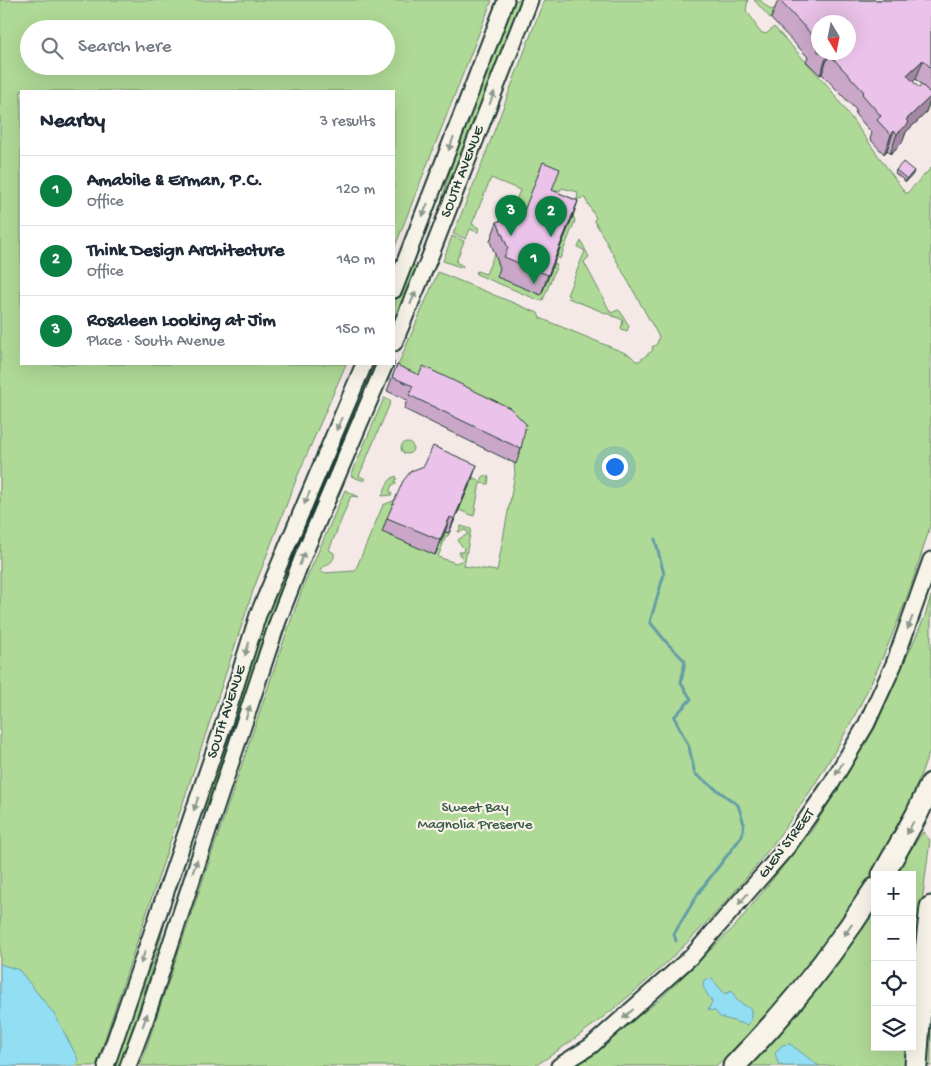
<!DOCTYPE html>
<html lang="en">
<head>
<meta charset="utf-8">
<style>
  body { margin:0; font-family:"Gochi Hand",sans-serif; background:#f2f2f3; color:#1f2937 }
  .controls { position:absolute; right:15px; bottom:15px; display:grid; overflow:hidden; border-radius:0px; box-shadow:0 5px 20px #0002 }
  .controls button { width:45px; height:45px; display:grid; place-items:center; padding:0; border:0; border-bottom:1px solid #e0e1e3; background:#fff; color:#1f2937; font:25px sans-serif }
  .compass { position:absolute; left:811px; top:15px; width:45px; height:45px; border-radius:50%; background:#fff; box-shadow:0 5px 20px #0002; rotate:170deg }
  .you { position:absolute; left:614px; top:466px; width:18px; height:18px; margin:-12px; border:4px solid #fff; border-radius:50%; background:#1a73e8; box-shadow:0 0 0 8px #1a73e833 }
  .badge { display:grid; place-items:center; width:32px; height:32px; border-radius:50%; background:#0b8043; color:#fff; font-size:16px; font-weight:700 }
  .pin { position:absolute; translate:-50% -41px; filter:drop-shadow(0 1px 2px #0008) }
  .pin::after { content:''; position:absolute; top:26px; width:18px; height:15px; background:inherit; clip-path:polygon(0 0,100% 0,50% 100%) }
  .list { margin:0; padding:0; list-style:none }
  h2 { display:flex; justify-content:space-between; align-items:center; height:65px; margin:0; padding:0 20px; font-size:21px }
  h2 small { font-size:16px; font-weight:400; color:#747a83 }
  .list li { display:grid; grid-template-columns:32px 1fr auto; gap:15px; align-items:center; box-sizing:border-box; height:70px; padding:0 20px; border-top:1px solid #e0e1e3 }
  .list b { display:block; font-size:19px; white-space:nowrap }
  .list p { margin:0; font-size:16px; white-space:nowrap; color:#747a83 }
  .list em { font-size:16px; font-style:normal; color:#747a83 }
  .icon { flex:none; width:28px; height:28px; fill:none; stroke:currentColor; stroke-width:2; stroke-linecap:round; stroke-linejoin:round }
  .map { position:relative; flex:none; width:931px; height:1066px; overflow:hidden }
  .search { position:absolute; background:#fff; box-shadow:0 5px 20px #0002; left:20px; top:20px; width:375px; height:55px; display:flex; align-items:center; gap:12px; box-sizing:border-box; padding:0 18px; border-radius:28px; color:#747a83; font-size:19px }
  .panel { position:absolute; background:#fff; box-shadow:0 5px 20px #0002; left:20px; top:90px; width:375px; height:275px; border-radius:0px }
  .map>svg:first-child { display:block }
  .green { fill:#afd996; stroke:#678b65; fill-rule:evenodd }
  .water { fill:#92def3; stroke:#649ea7 }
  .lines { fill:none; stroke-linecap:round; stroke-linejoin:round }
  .stream { stroke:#649ea7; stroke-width:3 }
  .tertiary-casing { stroke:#1f3d34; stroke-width:19 }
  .motorway-casing { stroke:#1f3d34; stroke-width:25 }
  .tertiary { stroke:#f7f3e8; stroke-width:15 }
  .motorway { stroke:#f7f3e8; stroke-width:21 }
  .wall { fill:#caa7c8; stroke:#1f3d34; fill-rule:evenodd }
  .shaded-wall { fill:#a488a3; stroke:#1f3d34 }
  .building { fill:#ebc2e9; stroke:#1f3d34 }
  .oneway { fill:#8b988e }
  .labels { text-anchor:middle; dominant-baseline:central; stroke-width:4.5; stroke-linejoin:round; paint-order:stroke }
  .street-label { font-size:15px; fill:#1f3d34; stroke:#f7f3e8 }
  .park-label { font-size:15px; fill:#3c5c48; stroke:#f7f3e8 }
</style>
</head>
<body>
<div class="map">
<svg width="931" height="1066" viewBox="0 0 931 1066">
  <rect width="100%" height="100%" fill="#f5e9e8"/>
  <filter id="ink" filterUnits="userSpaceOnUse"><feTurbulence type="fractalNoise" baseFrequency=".02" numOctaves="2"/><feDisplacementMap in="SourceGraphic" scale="10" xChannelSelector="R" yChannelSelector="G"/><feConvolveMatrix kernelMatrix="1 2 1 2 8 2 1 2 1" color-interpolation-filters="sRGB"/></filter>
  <g filter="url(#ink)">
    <path class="green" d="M0,0H492L394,249V91H21V364H346L298,475L254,588L96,1066H0ZM29,29H386V66H29Z
      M514,0H522L444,204L441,203L452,164Z
      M544,0H748L746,10C748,14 751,16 753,20C757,27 757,32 766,34L774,27L828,86L906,194L931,168C931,246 931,325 931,403C931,430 931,456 931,482C931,494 931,507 931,519C930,529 926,539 923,549C915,574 907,599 897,623C826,804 698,960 535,1066H140L285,637L303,587L345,490L359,497L351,496L329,550L334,553C336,561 327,565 320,569L323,573L355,571L383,505L393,501L397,497L435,554L445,532L449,533L448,536H446L438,557L456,563L463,560L459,552H463L464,548L458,542L459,539L468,534L466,530L458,532L461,526L471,529L464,566L497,571L515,474L514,463L392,379L438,272L538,313L540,318L630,355L636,361H639L653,350L652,347L657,344L659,337L594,220L596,218L584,197L577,200L578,192L562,188L560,191L536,182L516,230L506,226L520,190L491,178L472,224L479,228V231L477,232L470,229L466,239L453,234L479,171Z
      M754,0H760L771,10L778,7L782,9L771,19Z
      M573,215L575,221L560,259L556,257Z
      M452,236L464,241L456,262L463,266V268L443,261Z
      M581,241L589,257L584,262L611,313L618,310L620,311L629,326L627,331L621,329L623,320L568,298L569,296L567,295L585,251L578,247Z
      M508,250L557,265L543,300H538L476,274L477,271L486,274L494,255Z
      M412,265L417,267L394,321C394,298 400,284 412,265Z
      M384,398L391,401L359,476L366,479L364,481L351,476Z
      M401 448a6 6 0 1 1 12 0a6 6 0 1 1-12 0Z
      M435,462L481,481L484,475L489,477L488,484L480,483L474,516L459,510Z
      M396,476L397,479L395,480L396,484L392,485L390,490L392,495L382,496C386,487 388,479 396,476Z
      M321,482L324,484V486L278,596L207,806L203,814L199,816L272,592Z
      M931,596V748L896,838L843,926L772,1014L716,1066H573L590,1055L659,1000L736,925L812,830L875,728L925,616Z
      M923,832L930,840L912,980V875H893Z
      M172,893C159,952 139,1009 119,1066H114Z
      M875,902V1047H907L905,1066H748C796,1016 837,960 875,902Z
      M931,958V1066H921Z"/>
    <path class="water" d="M0,964L19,970L55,1015L78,1059L75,1066H0Z
      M711,978L725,994L732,991L737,1001L751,1009V1019L747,1025L720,1017L715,1011L708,1010L712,1002L703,987L704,980Z
      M790,1044L819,1066H783L778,1063L775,1053L782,1045Z"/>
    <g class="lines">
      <path class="stream" d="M655,539L664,574L650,622L667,643L685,661L681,683L691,699L674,717L689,747L695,774L738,805L744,824L742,836L699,892L674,934L676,941"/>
      <defs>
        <path id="tertiary" d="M394,290L506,0
          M394,343L431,254L530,0
          M106,1066L224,723L258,615L364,364
          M128,1066L146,1018L278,621L304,554L385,364
          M559,1066L591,1046L693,955L788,846L831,784L866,725L894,664L931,560"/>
        <path id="motorway" d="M883,875L917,814L931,784
          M734,1066C787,1012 834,953 875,889
          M916,1066L921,995L931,907"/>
      </defs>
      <use href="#tertiary" class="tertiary-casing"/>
      <use href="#motorway" class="motorway-casing"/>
      <use href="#tertiary" class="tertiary"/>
      <use href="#motorway" class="motorway"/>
    </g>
    <path class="wall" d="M778,0H931V99L925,114L906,132L902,143L890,154L887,150L884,154L870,139L872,133L855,114L856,110L822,74L820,75L806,61L808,57L771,19ZM818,22L848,52H818ZM916,79L922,85L919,88L913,82Z
      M896,170L913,174L906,182L895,173Z
      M552,190L578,201L571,221L541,295L497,277L500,268L490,241L497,222L524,211Z
      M397,365L521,449L516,464L404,409L407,400L387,391Z
      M472,479L449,533L445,532L435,555L382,532L387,518Z"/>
    <path class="shaded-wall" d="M829,54L822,74L820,75L827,56Z
      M923,60L916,79L900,94L907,75Z
      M931,96V99L925,114L906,132L902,143L890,154L897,134L906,120Z
      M894,131L887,150L884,154L891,135Z
      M914,171L913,174L906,182L907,179Z
      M578,201L571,221L541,295L548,275Z
      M477,465L472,479L449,533L454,519Z
      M450,517L445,532L435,555L440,540Z"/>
    <path class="building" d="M779,0H931V68L923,60L907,75L919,88L922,85L931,94V96L906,120L909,123L897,134L894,131L891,135L877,120L881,116L862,94L864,92L829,54L827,56L824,52H848V22H818V47L813,42L816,39Z
      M543,162L560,169L552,190L578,201L548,275L504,257L508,248L497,222L524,211Z
      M903,162L914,171L907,179L896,170Z
      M397,365L419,375L423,366L510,408L526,424L521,449L409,395L413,386L392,377Z
      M433,446L477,465L454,519L450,517L440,540L387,518L403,481L411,471L424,466Z"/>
    <defs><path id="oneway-solid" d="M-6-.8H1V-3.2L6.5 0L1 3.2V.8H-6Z" transform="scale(1.25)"/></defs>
    <g class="oneway">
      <use href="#oneway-solid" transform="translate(492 98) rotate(-69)"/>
      <use href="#oneway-solid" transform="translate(451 144) rotate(111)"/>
      <use href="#oneway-solid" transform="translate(425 210) rotate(112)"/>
      <use href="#oneway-solid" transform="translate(413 298) rotate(-67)"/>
      <use href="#oneway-solid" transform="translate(339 424) rotate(113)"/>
      <use href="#oneway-solid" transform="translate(307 498) rotate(113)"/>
      <use href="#oneway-solid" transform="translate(302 559) rotate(-68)"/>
      <use href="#oneway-solid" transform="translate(910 623) rotate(111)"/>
      <use href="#oneway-solid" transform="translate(247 649) rotate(107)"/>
      <use href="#oneway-solid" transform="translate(248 712) rotate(-72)"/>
      <use href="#oneway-solid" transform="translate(839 769) rotate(121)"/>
      <use href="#oneway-solid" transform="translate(196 804) rotate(109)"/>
      <use href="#oneway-solid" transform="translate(910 828) rotate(118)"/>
      <use href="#oneway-solid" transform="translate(195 866) rotate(-71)"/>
      <use href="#oneway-solid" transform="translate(743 899) rotate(131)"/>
      <use href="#oneway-solid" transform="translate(848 930) rotate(125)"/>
      <use href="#oneway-solid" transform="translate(143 957) rotate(109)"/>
      <use href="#oneway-solid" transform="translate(628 1014) rotate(139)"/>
      <use href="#oneway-solid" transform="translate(145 1020) rotate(-70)"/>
    </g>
  </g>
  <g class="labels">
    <g class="street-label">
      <text transform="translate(463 172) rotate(-69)">SOUTH AVENUE</text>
      <text transform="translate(227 712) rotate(-72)">SOUTH AVENUE</text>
      <text transform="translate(787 844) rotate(-53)">GLEN STREET</text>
    </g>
    <g class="park-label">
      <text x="475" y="808">Sweet Bay<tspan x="475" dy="17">Magnolia Preserve</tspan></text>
    </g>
  </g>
</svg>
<div class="controls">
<button>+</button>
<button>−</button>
<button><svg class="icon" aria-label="locate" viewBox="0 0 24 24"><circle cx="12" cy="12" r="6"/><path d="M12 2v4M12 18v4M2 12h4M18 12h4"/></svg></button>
<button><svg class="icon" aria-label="layers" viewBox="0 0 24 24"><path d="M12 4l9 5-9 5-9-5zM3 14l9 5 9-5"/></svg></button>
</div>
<svg class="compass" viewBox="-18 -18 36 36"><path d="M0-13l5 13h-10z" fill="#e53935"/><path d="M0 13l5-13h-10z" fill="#747a83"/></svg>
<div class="you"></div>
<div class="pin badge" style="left:534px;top:284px">1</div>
<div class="pin badge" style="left:551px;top:237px">2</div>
<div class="pin badge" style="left:511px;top:236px">3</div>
<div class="search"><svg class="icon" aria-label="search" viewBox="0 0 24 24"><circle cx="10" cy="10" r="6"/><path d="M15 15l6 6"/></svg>Search here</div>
<section class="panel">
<h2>Nearby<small>3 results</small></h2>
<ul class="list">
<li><span class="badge">1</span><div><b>Amabile &amp; Erman, P.C.</b><p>Office</p></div><em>120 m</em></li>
<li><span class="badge">2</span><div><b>Think Design Architecture</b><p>Office</p></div><em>140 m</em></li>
<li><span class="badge">3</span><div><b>Rosaleen Looking at Jim</b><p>Place · South Avenue</p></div><em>150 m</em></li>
</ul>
</section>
</div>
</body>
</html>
